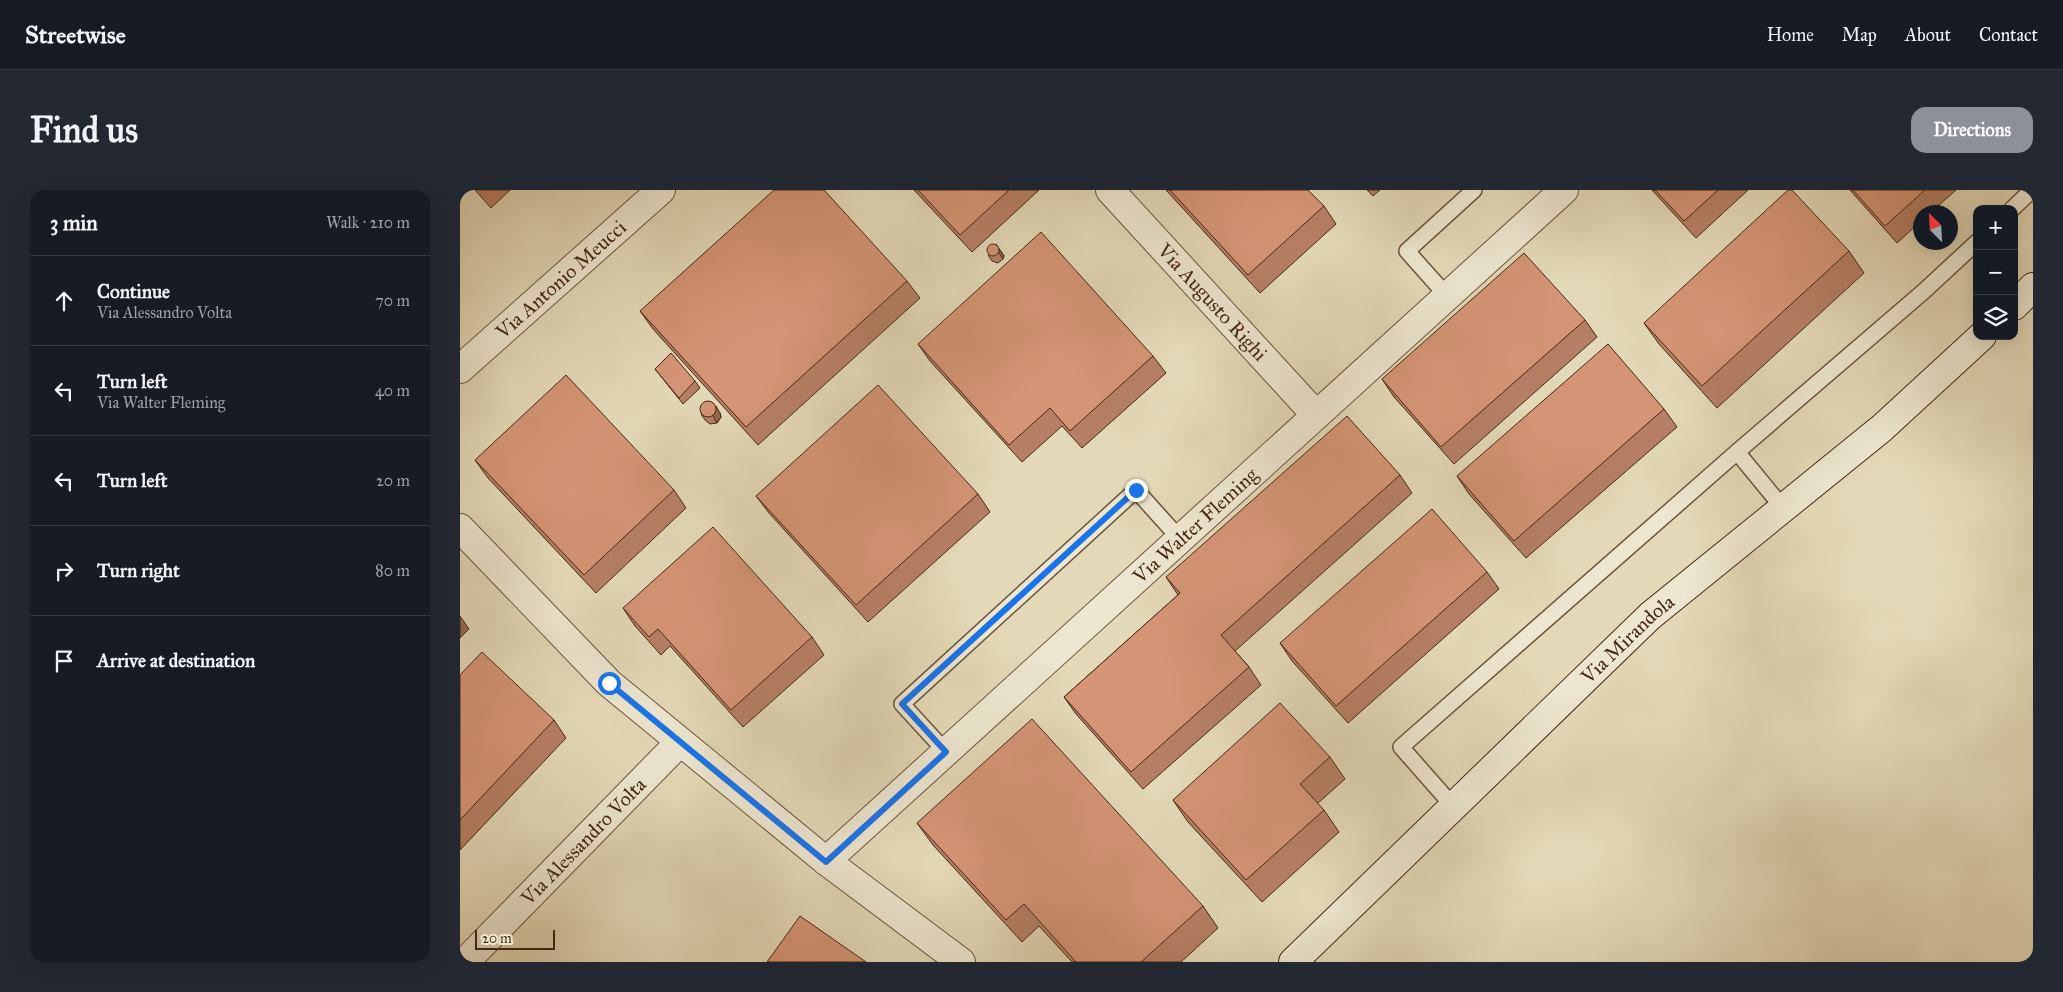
<!DOCTYPE html>
<html lang="en">
<head>
<meta charset="utf-8">
<style>
  body { margin:0; font-family:"IM FELL Great Primer",serif; background:#242831; color:#f1f3f6 }
  .controls { position:absolute; right:15px; top:15px; display:grid; overflow:hidden; border-radius:10px; box-shadow:0 5px 20px #0002 }
  .controls button { width:45px; height:45px; display:grid; place-items:center; padding:0; border:0; border-bottom:1px solid #363941; background:#171b24; color:#f1f3f6; font:25px sans-serif }
  .compass { position:absolute; left:1453px; top:15px; width:45px; height:45px; border-radius:50%; background:#171b24; box-shadow:0 5px 20px #0002; rotate:336deg }
  .scale { position:absolute; left:15px; bottom:12px; width:80px; box-sizing:border-box; padding-left:5px; border:2px solid #452812; border-top:0; font-size:14px; line-height:18px; white-space:nowrap; color:#452812; -webkit-text-stroke:4px #ede6d0; paint-order:stroke }
  .stop { position:absolute; width:15px; height:15px; margin:-11px; border:4px solid #1a73e8; border-radius:50%; background:#fff }
  .stop.end { background:#1a73e8; border-color:#fff; box-shadow:0 1px 5px #0008 }
  .list { margin:0; padding:0; list-style:none }
  h2 { display:flex; justify-content:space-between; align-items:center; height:65px; margin:0; padding:0 20px; font-size:21px }
  h2 small { font-size:16px; font-weight:400; color:#9ea1a6 }
  .list li { display:grid; grid-template-columns:32px 1fr auto; gap:15px; align-items:center; box-sizing:border-box; height:90px; padding:0 20px; border-top:1px solid #363941 }
  .list b { display:block; font-size:19px; white-space:nowrap }
  .list p { margin:0; font-size:16px; white-space:nowrap; color:#9ea1a6 }
  .list em { font-size:16px; font-style:normal; color:#9ea1a6 }
  .icon { flex:none; width:28px; height:28px; fill:none; stroke:currentColor; stroke-width:2; stroke-linecap:round; stroke-linejoin:round }
  .map { position:relative; flex:none; width:1573px; height:772px; overflow:hidden; border-radius:15px }
  header { display:flex; align-items:center; gap:30px; box-sizing:border-box; height:70px; padding:0 25px; background:#171b24; border-bottom:1px solid #363941 }
  header strong { font-size:24px }
  nav { display:flex; gap:28px; margin-inline-start:auto; font-size:18px }
  .intro { display:flex; align-items:center; justify-content:space-between; box-sizing:border-box; height:120px; padding:0 30px }
  h1 { margin:0; font-size:35px }
  .button { padding:12px 22px; border-radius:15px; background:#8c9099; color:#fff; font-size:18px; font-weight:700 }
  main { display:flex; gap:30px; padding:0 30px }
  aside { flex:1; background:#171b24; border-radius:15px; box-shadow:0 5px 20px #0002 }
  .map>svg:first-child { display:block }
  .lines { fill:none; stroke-linecap:round; stroke-linejoin:round }
  .lane-casing { stroke:#6c543b; stroke-width:18 }
  .street-casing { stroke:#6c543b; stroke-width:30 }
  .secondary-casing { stroke:#452812; stroke-width:30 }
  .lane { stroke:#ede6d0; stroke-width:15 }
  .street { stroke:#ede6d0; stroke-width:28 }
  .secondary { stroke:#ede6d0; stroke-width:28 }
  .wall { fill:#b67f65; stroke:#452812 }
  .shaded-wall { fill:#946852; stroke:#452812 }
  .building { fill:#d49475; stroke:#452812 }
  .route { stroke:#1a73e8; stroke-width:6 }
  .labels { text-anchor:middle; dominant-baseline:central; stroke-width:5; stroke-linejoin:round; paint-order:stroke }
  .street-label { font-size:20px; fill:#452812; stroke:#ede6d0 }
</style>
</head>
<body>
<header>
<strong>Streetwise</strong>
<nav><a>Home</a><a>Map</a><a>About</a><a>Contact</a></nav>
</header>
<div class="intro"><h1>Find us</h1><a class="button">Directions</a></div>
<main>
<aside>
<h2>3 min<small>Walk · 210 m</small></h2>
<ul class="list">
<li><svg class="icon" aria-label="ahead" viewBox="0 0 24 24"><path d="M12 20V5M6 11l6-6 6 6"/></svg><div><b>Continue</b><p>Via Alessandro Volta</p></div><em>70 m</em></li>
<li><svg class="icon" aria-label="left" viewBox="0 0 24 24"><path d="M17 20v-9H6M10 6l-5 5 5 5"/></svg><div><b>Turn left</b><p>Via Walter Fleming</p></div><em>40 m</em></li>
<li><svg class="icon" aria-label="left" viewBox="0 0 24 24"><path d="M17 20v-9H6M10 6l-5 5 5 5"/></svg><div><b>Turn left</b></div><em>20 m</em></li>
<li><svg class="icon" aria-label="right" viewBox="0 0 24 24"><path d="M7 20v-9h11M14 6l5 5-5 5"/></svg><div><b>Turn right</b></div><em>80 m</em></li>
<li><svg class="icon" aria-label="arrive" viewBox="0 0 24 24"><path d="M6 21V4h12l-3 4 3 4H6"/></svg><div><b>Arrive at destination</b></div></li>
</ul>
</aside>
<div class="map">
<svg width="1573" height="772" viewBox="0 0 1573 772">
  <rect width="100%" height="100%" fill="#e3d8b7"/>
  <filter id="stains"><feTurbulence type="fractalNoise" baseFrequency=".004" numOctaves="4"/><feColorMatrix values="0 0 0 0 .2 0 0 0 0 .09 0 0 0 0 .02 0 0 0 .5 -.17"/></filter>
  <radialGradient id="worn" r=".72"><stop offset=".6" stop-color="#630" stop-opacity="0"/><stop offset="1" stop-color="#630" stop-opacity=".3"/></radialGradient>
  <g class="lines">
    <defs>
      <path id="lane" d="M1552,19L1572,0
        M987,106L947,61L1014,0
        M1277,262L1323,318
        M486,562L442,514L676,300L720,349
        M993,616L941,557L1277,262L1463,102L1517,52"/>
      <g id="street">
        <path id="s1" d="M650,0L856,225"/>
        <path id="s2" d="M0,179L201,0"/>
        <path d="M0,338L149,493L366,671L501,772"/>
        <path id="s3" d="M366,671L1104,0"/>
        <path id="s4" d="M5,772L220,552"/>
      </g>
      <g id="secondary">
        <path d="M1554,116L1573,97"/>
        <path id="s5" d="M833,772L1190,426L1422,238L1522,146"/>
      </g>
    </defs>
    <use href="#lane" class="lane-casing"/>
    <use href="#street" class="street-casing"/>
    <use href="#secondary" class="secondary-casing"/>
    <use href="#lane" class="lane"/>
    <use href="#street" class="street"/>
    <use href="#secondary" class="secondary"/>
  </g>
  <path class="wall" d="M15,0H50L31,18Z
    M454,0H579L512,62Z
    M706,0H848L864,16L876,34L800,103Z
    M907,0H920L913,6Z
    M1192,0H1288L1236,48Z
    M1390,0H1496L1471,22H1460V32L1437,53Z
    M541,61L544,66L543,69L538,73L532,71L528,65Z
    M1389,61L1404,83L1257,218L1199,154L1184,133Z
    M447,91L460,108L298,255L193,139L180,121Z
    M1125,130L1137,147L994,274L934,207L922,189Z
    M458,154L693,166L706,183L622,258L602,236L562,272L470,171Z
    M195,179L235,191L240,198L223,214Z
    M1204,219L1217,237L1066,368L1009,304L997,286Z
    M260,223L261,227L257,233L250,234L245,230L241,224Z
    M15,270L214,300L226,318L136,403L28,288Z
    M940,285L952,303L775,461L789,477L801,495L683,599L616,524L604,507L718,405L706,387Z
    M518,304L530,322L408,432L309,323L296,306Z
    M1027,382L1039,399L888,533L832,471L820,453Z
    M163,418L352,447L364,465L283,537L210,456L201,465L175,436Z
    M0,485L94,530L106,548L0,660Z
    M870,567L885,589L857,614L864,620L879,642L802,712L728,632L713,610Z
    M457,633L743,716L758,738L721,772H612L579,736L562,752L473,655Z"/>
  <path class="shaded-wall" d="M536,54L544,66L543,69L539,63Z
    M256,216L260,223L261,227L257,233L253,226Z
    M0,426L9,439L0,448Z"/>
  <path class="building" d="M314,0H364L447,91L286,237L180,121Z
    M458,0H549L500,45Z
    M710,0H848L864,16L788,85Z
    M1195,0H1258L1224,31Z
    M1328,0H1332L1389,61L1242,196L1184,133Z
    M1393,0H1465L1425,36Z
    M581,42L693,166L610,241L590,218L549,255L458,154Z
    M527 60a6 6 0 1 1 12 0a6 6 0 1 1-12 0Z
    M1064,63L1125,130L981,257L922,189Z
    M1148,154L1204,219L1054,351L997,286Z
    M211,163L235,191L219,208L195,179Z
    M106,185L214,300L124,385L15,270Z
    M418,195L518,304L396,415L296,306Z
    M240 219a8 8 0 1 1 16 0a8 8 0 1 1-16 0Z
    M887,226L940,285L761,445L789,477L671,582L604,507L720,403L706,387Z
    M972,319L1027,382L876,516L820,453Z
    M253,337L352,447L271,520L198,439L189,447L163,418Z
    M22,462L94,530L0,630V485Z
    M820,513L870,567L840,594L864,620L786,690L713,610Z
    M572,529L743,716L681,772H616L564,714L546,730L457,633Z
    M340,726L406,772H307Z"/>
  <g class="lines">
    <path class="route" d="M149,493L366,672L486,562L442,514L676,300"/>
  </g>
  <g class="labels">
    <g class="street-label">
      <text stroke="none"><textPath href="#s2" startOffset="135">Via Antonio Meucci</textPath></text>
      <text stroke="none"><textPath href="#s1" startOffset="152">Via Augusto Righi</textPath></text>
      <text stroke="none"><textPath href="#s3" startOffset="499">Via Walter Fleming</textPath></text>
      <text stroke="none"><textPath href="#s5" startOffset="465">Via Mirandola</textPath></text>
      <text stroke="none"><textPath href="#s4" startOffset="169">Via Alessandro Volta</textPath></text>
    </g>
  </g>
  <rect width="100%" height="100%" filter="url(#stains)"/>
  <rect width="100%" height="100%" fill="url(#worn)"/>
</svg>
<div class="controls">
<button>+</button>
<button>−</button>
<button><svg class="icon" aria-label="layers" viewBox="0 0 24 24"><path d="M12 4l9 5-9 5-9-5zM3 14l9 5 9-5"/></svg></button>
</div>
<svg class="compass" viewBox="-18 -18 36 36"><path d="M0-13l5 13h-10z" fill="#e53935"/><path d="M0 13l5-13h-10z" fill="#9ea1a6"/></svg>
<div class="scale">20 m</div>
<div class="stop" style="left:149px;top:493px"></div>
<div class="stop end" style="left:676px;top:300px"></div>
</div>
</main>
</body>
</html>
